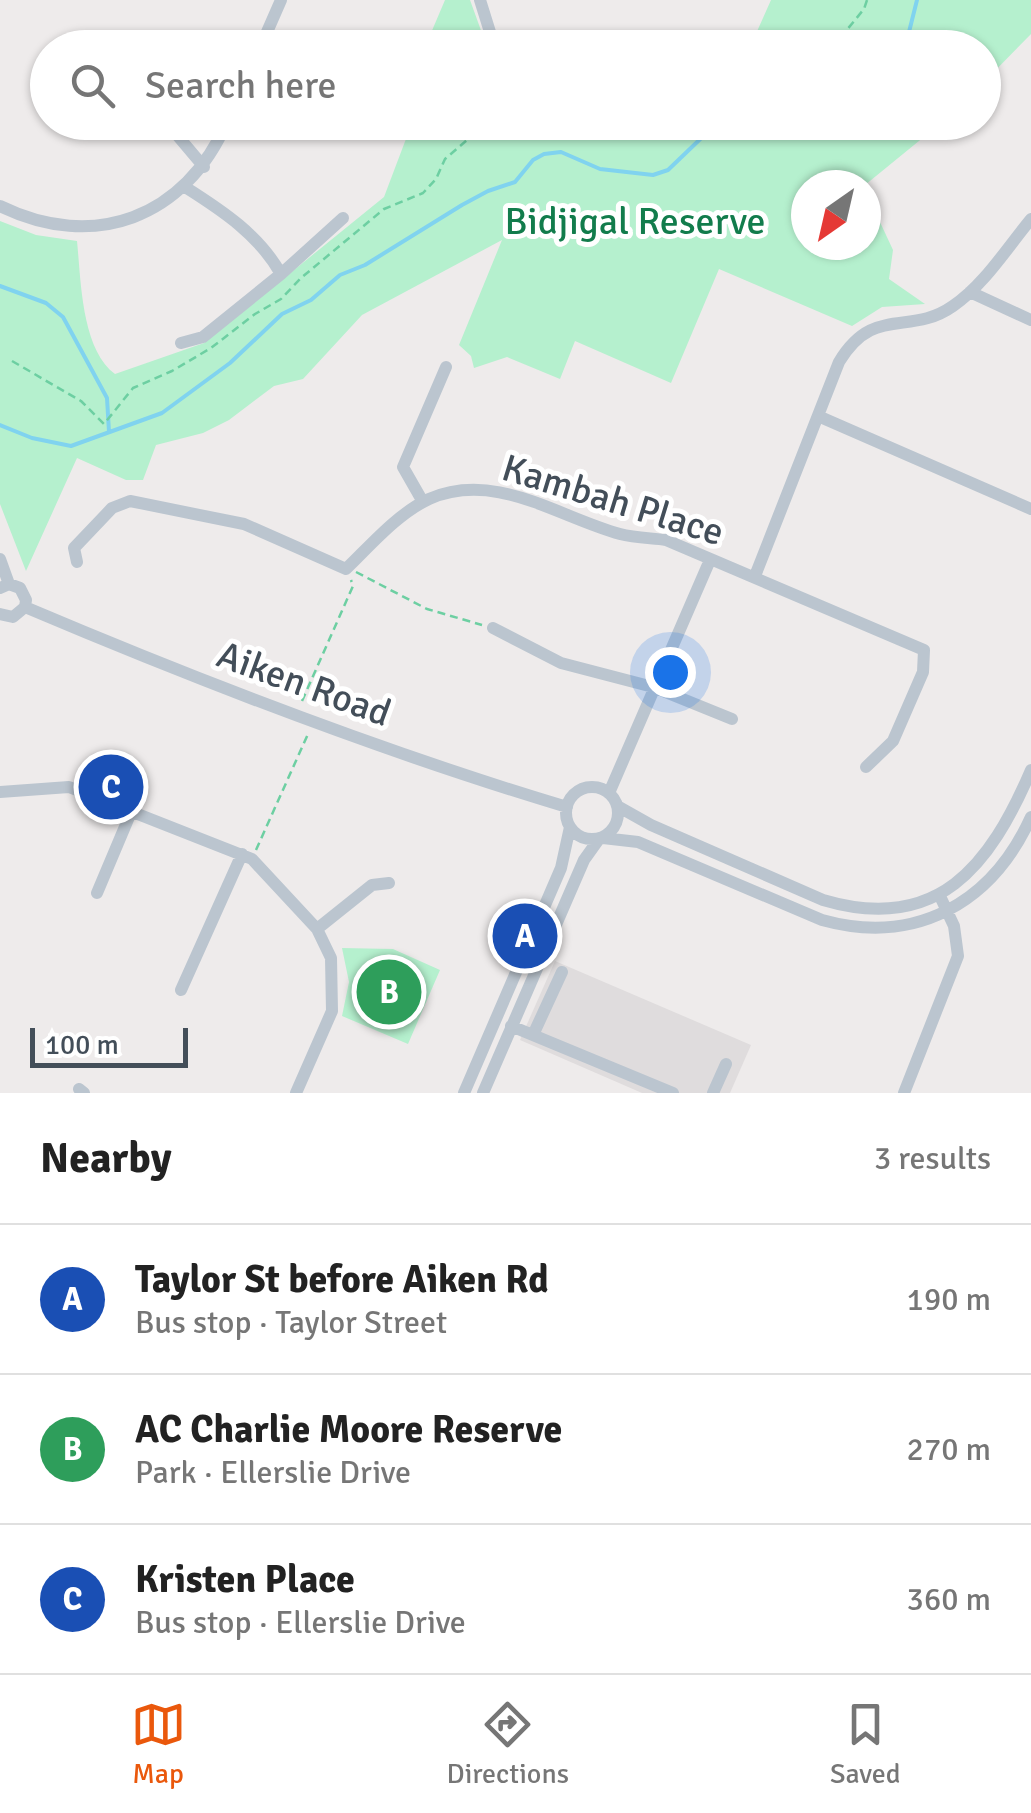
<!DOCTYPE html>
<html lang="en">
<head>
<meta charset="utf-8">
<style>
  body { margin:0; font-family:Signika,sans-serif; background:#f6f6f6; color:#222 }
  .compass { position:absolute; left:791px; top:170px; width:90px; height:90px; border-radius:50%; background:#fff; box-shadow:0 2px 8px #0004; rotate:214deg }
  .scale { position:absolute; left:30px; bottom:25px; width:158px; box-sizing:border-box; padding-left:10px; border:5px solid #434e59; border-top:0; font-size:28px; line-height:35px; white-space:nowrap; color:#434e59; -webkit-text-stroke:8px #fff; paint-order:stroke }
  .you { position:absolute; left:670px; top:672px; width:35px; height:35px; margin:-25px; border:8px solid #fff; border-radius:50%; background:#1a73e8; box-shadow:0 0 0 15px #1a73e833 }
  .badge { display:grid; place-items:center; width:65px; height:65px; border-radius:50%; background:#ea580c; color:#fff; font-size:32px; font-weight:700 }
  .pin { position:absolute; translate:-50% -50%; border:5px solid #fff; box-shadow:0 2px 10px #0006 }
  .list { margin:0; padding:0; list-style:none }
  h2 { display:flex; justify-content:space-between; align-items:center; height:130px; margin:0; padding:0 40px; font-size:42px }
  h2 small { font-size:32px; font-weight:400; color:#767676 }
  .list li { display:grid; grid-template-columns:65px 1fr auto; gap:30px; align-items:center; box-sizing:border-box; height:150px; padding:0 40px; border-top:2px solid #e0e0e0 }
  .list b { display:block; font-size:38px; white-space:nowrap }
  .list p { margin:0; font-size:32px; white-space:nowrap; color:#767676 }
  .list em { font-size:32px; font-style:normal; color:#767676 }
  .icon { flex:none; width:55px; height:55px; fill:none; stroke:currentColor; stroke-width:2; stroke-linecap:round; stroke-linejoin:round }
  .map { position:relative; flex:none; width:1031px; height:1093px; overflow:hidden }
  .search { position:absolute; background:#fff; box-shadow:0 2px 8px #0004; left:30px; right:30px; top:30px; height:110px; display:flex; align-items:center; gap:25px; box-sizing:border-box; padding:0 35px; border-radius:55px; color:#767676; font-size:38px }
  .sheet { height:580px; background:#fff }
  nav { display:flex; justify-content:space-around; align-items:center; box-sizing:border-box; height:140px; border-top:2px solid #e0e0e0; background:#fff; font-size:28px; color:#767676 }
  nav a { display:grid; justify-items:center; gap:5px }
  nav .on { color:#ea580c }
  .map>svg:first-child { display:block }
  .education { fill:#dfdcdd }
  .green { fill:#b5f0ce }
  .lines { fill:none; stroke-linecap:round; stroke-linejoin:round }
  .stream { stroke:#80d3ef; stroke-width:4 }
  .path { stroke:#6dcfa2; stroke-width:2.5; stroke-dasharray:8 5; stroke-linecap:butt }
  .minor { stroke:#bbc5cf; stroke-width:12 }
  .labels { text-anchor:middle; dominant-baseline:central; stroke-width:10; stroke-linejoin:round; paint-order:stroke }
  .park-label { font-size:38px; fill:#127c4c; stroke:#fff }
  .street-label { font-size:38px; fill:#434e59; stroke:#fff }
</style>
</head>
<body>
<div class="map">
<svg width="1031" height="1093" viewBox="0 0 1031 1093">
  <rect width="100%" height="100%" fill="#eeebeb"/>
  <path class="education" d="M555,961L751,1045L730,1093H642L520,1040Z"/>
  <path class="green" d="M445,0H470L487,47H425Z
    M771,0H1031V34L984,82V48L750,47Z
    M412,123H941L865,185H806V245H866V192L893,250L889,279L925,304L882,307L852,326L719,269L671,383L575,341L560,379L507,357L474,368L471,356L459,345L502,240L362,315L303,379L274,386L229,420L203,433L156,445L143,480H126L77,458L26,571L0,504V221L36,235L77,241C81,279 81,349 115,374L204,343L384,197Z
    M342,948L393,949L440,970L408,1044L342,1016L349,982Z"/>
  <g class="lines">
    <path class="stream" d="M905,48L917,0
      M0,286L46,303L63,317L107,398L109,432
      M0,425L32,438L71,446L162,413L230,363L282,314L311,300L340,275L365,265L462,205L488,191L515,182L533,160L544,154L561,152L600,169L653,175L668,170L718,122"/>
    <path class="path" d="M832,48L864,9L867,0
      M12,361L81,401L104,424L133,388L172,371L211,348L255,314L281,299L301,278L384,209L423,193L436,179L445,159L488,122
      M356,572L427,609L482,625
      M302,701L353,586L351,580
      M256,850L308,734"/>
    <path class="minor" d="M480,0L495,48
      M260,48L281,0
      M166,122L204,167
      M355,129L357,122
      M185,187C223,211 259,235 281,274
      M0,206C94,252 185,218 227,122
      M970,292L1031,320
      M181,343L203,337L281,274L343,218
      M818,416L1031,509
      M423,502L403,467L446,367
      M0,559L9,584
      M77,562L74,548L112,508L130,501L244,524L346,569C370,546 397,514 429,499C495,470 558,517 620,534C635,538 652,538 666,540L924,650L923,672L893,741L866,767
      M755,576L839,362C874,304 909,337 953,306C984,285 1007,248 1031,219
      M0,588L9,584L20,588L26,600L25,607
      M25,607C202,682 383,752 567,807
      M0,614L13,617L25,607
      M493,628L561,663L653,687L732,719
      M566 813a26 26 0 1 1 52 0a26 26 0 1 1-52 0Z
      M0,792L69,787L252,859L317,929L331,958L332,1011L296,1093
      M609,793L710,560
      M619,807L651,825L823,900C938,934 990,866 1031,770
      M603,838L638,842L822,920C916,946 992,903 1031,817
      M97,893L132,810
      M317,929L372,885L389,883
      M181,990L242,854
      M511,1026L673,1093
      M533,1035L562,972
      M79,1089L84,1093
      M464,1093L561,868L570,827
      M483,1093L584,860L599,839
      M713,1093L726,1064
      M904,1093L958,956L954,926L939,894"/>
  </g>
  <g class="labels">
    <g class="park-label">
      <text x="635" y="221">Bidjigal Reserve</text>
    </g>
    <g class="street-label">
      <text transform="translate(613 500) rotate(17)">Kambah Place</text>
      <text transform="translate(304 684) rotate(20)">Aiken Road</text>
    </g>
  </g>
</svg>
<svg class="compass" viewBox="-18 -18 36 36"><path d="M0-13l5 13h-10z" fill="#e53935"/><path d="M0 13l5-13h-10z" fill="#767676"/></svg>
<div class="scale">100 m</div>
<div class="you"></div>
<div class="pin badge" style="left:525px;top:936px;background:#1a4fb4">A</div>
<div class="pin badge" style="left:389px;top:992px;background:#2e9e5b">B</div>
<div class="pin badge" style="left:111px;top:787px;background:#1a4fb4">C</div>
<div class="search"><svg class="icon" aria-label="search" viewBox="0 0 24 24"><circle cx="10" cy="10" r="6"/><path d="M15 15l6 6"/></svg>Search here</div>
</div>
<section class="sheet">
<h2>Nearby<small>3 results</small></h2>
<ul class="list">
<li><span class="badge" style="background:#1a4fb4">A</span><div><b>Taylor St before Aiken Rd</b><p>Bus stop · Taylor Street</p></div><em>190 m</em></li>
<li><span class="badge" style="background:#2e9e5b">B</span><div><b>AC Charlie Moore Reserve</b><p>Park · Ellerslie Drive</p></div><em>270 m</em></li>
<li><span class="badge" style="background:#1a4fb4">C</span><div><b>Kristen Place</b><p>Bus stop · Ellerslie Drive</p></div><em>360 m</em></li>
</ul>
</section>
<nav>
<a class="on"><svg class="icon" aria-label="map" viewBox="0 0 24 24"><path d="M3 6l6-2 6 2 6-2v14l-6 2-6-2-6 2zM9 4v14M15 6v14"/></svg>Map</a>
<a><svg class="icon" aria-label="directions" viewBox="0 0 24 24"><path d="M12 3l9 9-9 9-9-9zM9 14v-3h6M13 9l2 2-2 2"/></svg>Directions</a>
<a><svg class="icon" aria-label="saved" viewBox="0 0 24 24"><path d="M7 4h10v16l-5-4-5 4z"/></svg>Saved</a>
</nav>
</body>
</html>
